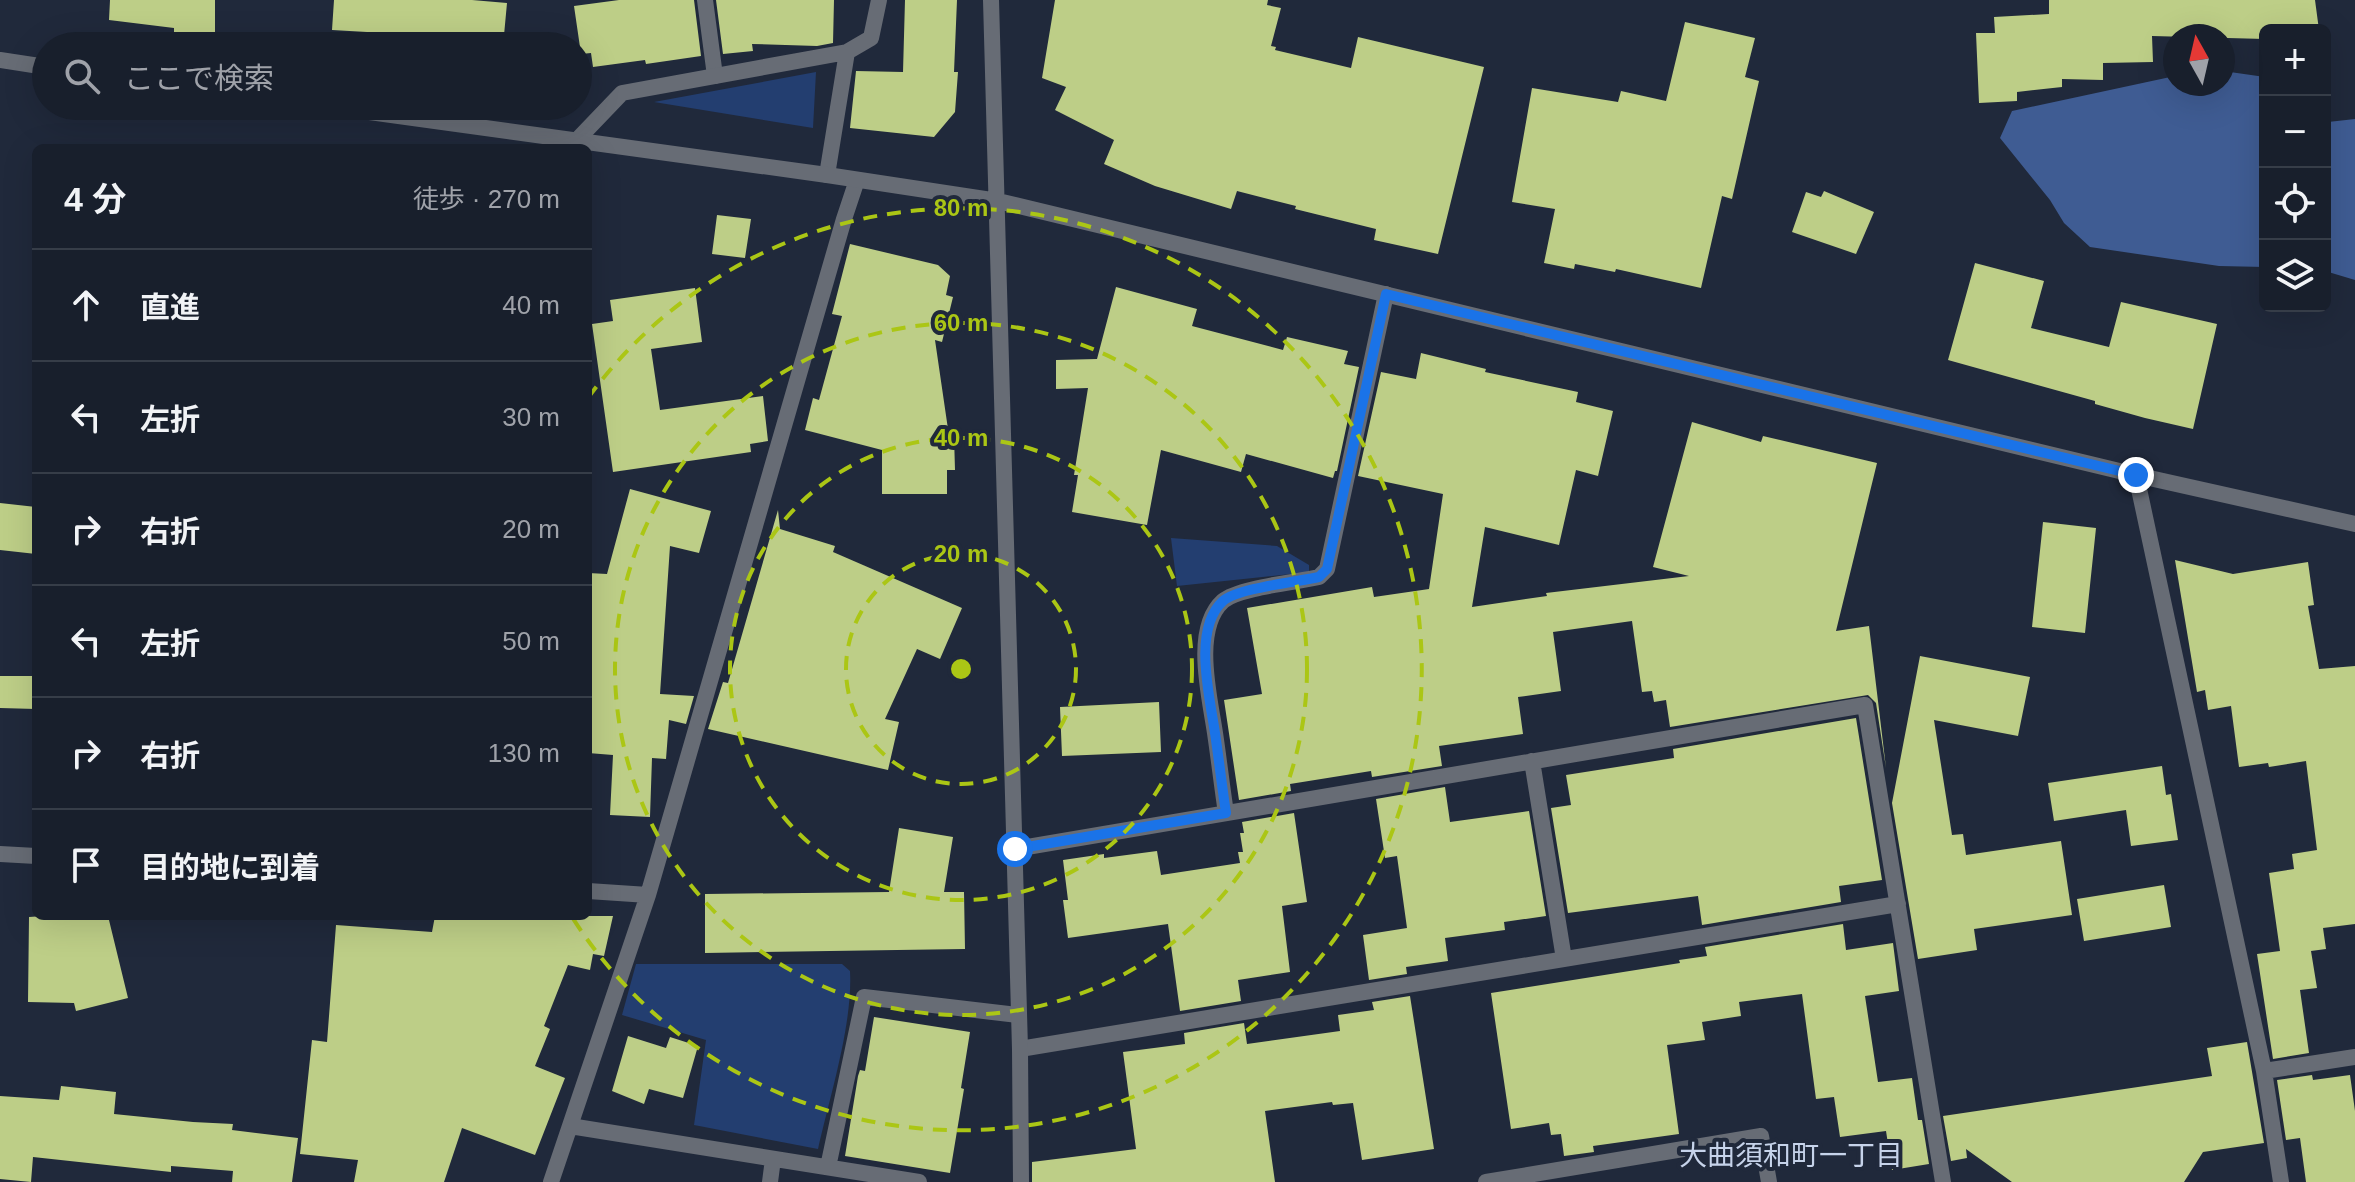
<!DOCTYPE html>
<html lang="ja">
<head>
<meta charset="utf-8">
<style>
  body { margin:0; font-family:Arial,"Noto Sans JP",sans-serif; background:#252c38; color:#f1f3f6 }
  .controls { position:absolute; right:24px; top:24px; display:grid; overflow:hidden; border-radius:12px; box-shadow:0 8px 32px #0002 }
  .controls button { width:72px; height:72px; display:grid; place-items:center; padding:0; border:0; border-bottom:2px solid #363d48; background:#181f2c; color:#f1f3f6; font:40px sans-serif }
  .compass { position:absolute; left:2163px; top:24px; width:72px; height:72px; border-radius:50%; background:#181f2c; box-shadow:0 8px 32px #0002; rotate:352deg }
  .stop { position:absolute; width:24px; height:24px; margin:-18px; border:6px solid #1a73e8; border-radius:50%; background:#fff }
  .stop.end { background:#1a73e8; border-color:#fff; box-shadow:0 2px 8px #0008 }
  .list { margin:0; padding:0; list-style:none }
  h2 { display:flex; justify-content:space-between; align-items:center; height:104px; margin:0; padding:0 32px; font-size:34px }
  h2 small { font-size:26px; font-weight:400; color:#9fa2a9 }
  .list li { display:grid; grid-template-columns:52px 1fr auto; gap:24px; align-items:center; box-sizing:border-box; height:112px; padding:0 32px; border-top:2px solid #363d48 }
  .list b { display:block; font-size:30px; white-space:nowrap }
  .list em { font-size:26px; font-style:normal; color:#9fa2a9 }
  .icon { flex:none; width:44px; height:44px; fill:none; stroke:currentColor; stroke-width:2; stroke-linecap:round; stroke-linejoin:round }
  .map { position:relative; flex:none; width:2355px; height:1182px; overflow:hidden }
  .search { position:absolute; background:#181f2c; box-shadow:0 8px 32px #0002; left:32px; top:32px; width:560px; height:88px; display:flex; align-items:center; gap:20px; box-sizing:border-box; padding:0 28px; border-radius:44px; color:#9fa2a9; font-size:30px }
  .panel { position:absolute; background:#181f2c; box-shadow:0 8px 32px #0002; left:32px; top:144px; width:560px; height:776px; border-radius:12px }
  .map>svg:first-child { display:block }
  .green { fill:#233e70 }
  .forest { fill:#3f5c93 }
  .building { fill:#bdce87 }
  .lines { fill:none; stroke-linecap:round; stroke-linejoin:round }
  .service { stroke:#676c75; stroke-width:16 }
  .minor { stroke:#676c75; stroke-width:16 }
  .tertiary { stroke:#676c75; stroke-width:16 }
  .route { stroke:#1a73e8; stroke-width:10 }
  .ring { fill:none; stroke:#abc615; stroke-width:4; stroke-dasharray:14 10 }
  .labels { text-anchor:middle; dominant-baseline:central; stroke-width:8; stroke-linejoin:round; paint-order:stroke }
  .neighbourhood-label { font-size:28px; fill:#c6d3ea; stroke:#20293b }
  .centre { fill:#abc615; stroke:#20293b; stroke-width:4 }
  .ring-label { font-size:24px; text-anchor:middle; font-weight:bold; fill:#abc615; stroke:#20293b; stroke-width:8; stroke-linejoin:round; paint-order:stroke }
</style>
</head>
<body>
<div class="map">
<svg width="2355" height="1182" viewBox="0 0 2355 1182">
  <rect width="100%" height="100%" fill="#20293b"/>
  <path class="green" d="M816,72L813,128L654,102Z
    M1171,538L1277,546L1309,565V572L1177,586Z
    M636,964H842L850,971C853,1023 830,1096 818,1149L694,1125L706,1040L622,1015Z"/>
  <path class="forest" d="M2223,71L2265,77V267L2219,266L2090,247L2064,223L2050,200L2000,138L2012,111L2175,76V84H2223Z
    M2325,118L2328,122L2355,119V280L2325,271Z"/>
  <path class="building" d="M110,0H215V34L174,33V28L109,20Z
    M334,0H472L507,3L503,46H365L367,32L332,30Z
    M619,0H694L701,56L646,64L645,60L593,67L591,53L581,54L574,6Z
    M716,0H834L833,43L817,46L752,44L753,51L723,54Z
    M905,0H957L954,72H958L955,112L934,137L850,128L856,71L903,72Z
    M1055,0H1268L1267,5L1281,8L1271,46L1276,47L1275,50L1351,68L1358,37L1484,67L1438,254L1374,240L1376,229L1295,209L1296,206L1237,191L1231,209L1155,186L1104,164L1114,140L1055,110L1066,87L1042,78Z
    M2049,0H2315L2319,30H2265V39L2152,36L2153,62L2103,63V80L2062,79V87L2017,92V101L1979,103L1976,33H1995L1994,17L2049,14Z
    M1685,22L1755,38L1745,77L1759,81L1732,199L1722,196L1701,288L1616,269L1615,272L1575,264L1574,269L1544,263L1555,209L1512,202L1532,88L1618,102L1621,91L1666,101Z
    M1824,191L1874,212L1856,254L1792,232L1806,192L1821,197Z
    M717,215L751,219L745,258L712,254Z
    M850,244L938,265L950,276L946,295L953,297L942,342L935,340L949,436H954L955,470H947V494H882V450L805,430L813,398L819,400L842,316L832,314Z
    M1975,263L2044,281L2031,328L2109,347L2121,302L2217,324L2193,429L2145,418L2095,404V401L1948,360Z
    M1116,287L1197,309L1192,326L1283,350L1287,337L1348,351L1344,364L1359,367L1337,471H1335L1333,478L1246,454L1241,472L1161,450L1147,525L1072,512L1078,475H1074L1088,388L1056,389V360L1097,359Z
    M695,288L702,342L651,349L660,410L763,396L768,441L750,444L751,452L613,472L592,324L613,321L610,300Z
    M1421,353L1486,369L1485,372L1578,392L1576,402L1613,411L1598,476L1576,470L1559,545L1485,527L1472,607L1547,596L1546,593L1689,576L1653,567L1692,422L1761,442L1763,436L1877,463L1836,631L1869,626L1886,768L1876,703L1868,695L1670,727L1666,700L1654,702L1652,691L1642,692L1632,621L1553,632L1561,691L1518,697L1523,734L1439,746L1442,766L1372,777L1371,771L1290,784L1291,791L1239,800L1224,700L1262,694L1247,608L1372,587L1374,597L1429,589L1443,494L1358,476L1381,372L1416,379Z
    M630,489L711,511L699,553L670,546L660,694L694,696L686,724L669,720L666,759L652,758L650,817L610,815L613,755L588,753V573L607,574Z
    M0,503L36,507V554L0,550Z
    M778,510L780,529L835,546L833,552L962,608L940,659L917,649L885,719L899,722L888,770L708,729L723,682L728,683Z
    M2043,522L2096,528L2085,633L2032,627Z
    M2175,560L2233,574L2308,562L2314,605L2308,606L2319,669L2355,666V924L2323,928L2326,949L2311,951L2317,988L2300,990L2309,1053L2273,1059L2257,954L2280,951L2269,873L2294,869L2292,854L2317,850L2306,761L2269,767L2268,763L2239,767L2231,706L2208,710L2205,690L2197,692Z
    M1920,656L2030,677L2018,736L1934,720L1952,835L1963,834L1966,855L2061,841L2072,915L1974,929L1977,950L1918,959L1892,803Z
    M0,676H36V709L0,708Z
    M1159,702L1161,752L1062,756L1060,707Z
    M1856,718L1882,880L1839,886L1841,902L1702,925L1698,896L1568,913L1551,808L1571,805L1566,775L1674,758L1673,749Z
    M2162,766L2166,795L2171,794L2178,840L2131,846L2126,810L2054,821L2048,783Z
    M1445,787L1450,822L1529,811L1546,916L1504,922L1505,930L1445,938L1448,961L1406,967L1407,974L1369,980L1363,935L1407,928L1397,856L1385,858L1376,799Z
    M1294,813L1307,902L1282,906L1290,972L1238,980L1241,1001L1180,1011L1168,924L1068,938L1063,900H1068L1063,860L1104,854V858L1157,851L1161,875L1240,863L1238,852H1243L1240,833H1244L1242,822Z
    M899,828L953,837L944,892H964L965,949L705,953V894L889,892Z
    M2164,885L2171,927L2084,941L2077,899Z
    M44,916H108L128,998L76,1011L74,1003L28,1002L29,917Z
    M435,916H613L604,956L593,954L590,970L568,965L544,1026L550,1029L535,1066L565,1078L535,1155L462,1128L444,1182H354L358,1160L300,1154L312,1040L327,1042L336,925L432,932Z
    M1843,924L1846,950L1893,943L1899,991L1865,996L1878,1082L1912,1078L1918,1120H1922L1929,1164L1892,1170L1886,1131L1840,1137L1834,1097L1816,1099L1802,994L1739,1002L1741,1016L1702,1022L1705,1040L1667,1045L1679,1134L1593,1146L1594,1152L1564,1156L1561,1134L1551,1135L1549,1123L1511,1129L1491,993L1680,963L1679,960L1707,956L1705,947Z
    M1410,996L1434,1149L1362,1160L1353,1103L1333,1105L1332,1102L1265,1111L1275,1182H1032V1162L1136,1149L1123,1052L1185,1044L1184,1033L1244,1023L1247,1044L1340,1031L1338,1015L1374,1010L1372,1002Z
    M874,1017L970,1032L961,1088L964,1089L950,1173L845,1156L858,1076L860,1070L865,1071Z
    M628,1036L666,1048L670,1037L698,1046L683,1098L649,1089L644,1104L612,1091Z
    M2247,1042L2264,1143L2203,1152L2184,1182H2012L1966,1149L1967,1158L1951,1161L1943,1116L2212,1076L2207,1048Z
    M2312,1075L2313,1080L2350,1075L2355,1111V1182H2306L2300,1138L2286,1140L2277,1080Z
    M61,1086L116,1092L114,1114L193,1122L233,1124L232,1130L298,1138L292,1182H232L233,1171L171,1166V1172L33,1157L31,1182L0,1179V1096L59,1100Z"/>
  <g class="lines">
    <path class="service" d="M705,0L715,76"/>
    <path class="minor" d="M847,52L871,38L879,0
      M576,141L622,93L847,52L827,175
      M2136,475L2264,1071
      M1532,761L1564,959
      M1226,813C1222,787 1219,760 1215,733C1210,698 1192,629 1223,601C1238,588 1297,582 1319,577L1327,569L1386,294
      M1015,849L1865,705L1943,1182
      M0,854L36,856
      M588,891L648,895
      M1020,1049L1898,904
      M570,1126L919,1182
      M828,1167L864,997L1018,1015
      M551,1182L648,895L844,219L857,180
      M770,1182L773,1159
      M1486,1182L1761,1136L1769,1182
      M2281,1182L2264,1071L2355,1057"/>
    <path class="tertiary" d="M991,0L1020,1049L1021,1182
      M0,60L46,67
      M326,106L827,175L998,201L2136,475L2355,524"/>
  </g>
  <g class="lines">
    <path class="route" d="M1015,849L1226,813C1222,787 1219,760 1215,733C1210,698 1192,629 1223,601C1238,588 1297,582 1319,577L1327,569L1386,294L2136,475"/>
  </g>
  <g class="ring">
    <circle cx="961" cy="669" r="115"/>
    <circle cx="961" cy="669" r="231"/>
    <circle cx="961" cy="669" r="346"/>
    <path d="M588 398A461 461 0 1 1 572 917"/>
  </g>
  <g class="labels">
    <g class="neighbourhood-label">
      <text x="1791" y="1155">大曲須和町一丁目</text>
    </g>
  </g>
  <circle cx="961" cy="669" r="12" class="centre"/>
  <g class="ring-label">
    <text x="961" y="216">80 m</text>
    <text x="961" y="331">60 m</text>
    <text x="961" y="446">40 m</text>
    <text x="961" y="562">20 m</text>
  </g>
</svg>
<div class="controls">
<button>+</button>
<button>−</button>
<button><svg class="icon" aria-label="locate" viewBox="0 0 24 24"><circle cx="12" cy="12" r="6"/><path d="M12 2v4M12 18v4M2 12h4M18 12h4"/></svg></button>
<button><svg class="icon" aria-label="layers" viewBox="0 0 24 24"><path d="M12 4l9 5-9 5-9-5zM3 14l9 5 9-5"/></svg></button>
</div>
<svg class="compass" viewBox="-18 -18 36 36"><path d="M0-13l5 13h-10z" fill="#e53935"/><path d="M0 13l5-13h-10z" fill="#9fa2a9"/></svg>
<div class="stop" style="left:1015px;top:849px"></div>
<div class="stop end" style="left:2136px;top:475px"></div>
<div class="search"><svg class="icon" aria-label="search" viewBox="0 0 24 24"><circle cx="10" cy="10" r="6"/><path d="M15 15l6 6"/></svg>ここで検索</div>
<section class="panel">
<h2>4 分<small>徒歩 · 270 m</small></h2>
<ul class="list">
<li><svg class="icon" aria-label="ahead" viewBox="0 0 24 24"><path d="M12 20V5M6 11l6-6 6 6"/></svg><div><b>直進</b></div><em>40 m</em></li>
<li><svg class="icon" aria-label="left" viewBox="0 0 24 24"><path d="M17 20v-9H6M10 6l-5 5 5 5"/></svg><div><b>左折</b></div><em>30 m</em></li>
<li><svg class="icon" aria-label="right" viewBox="0 0 24 24"><path d="M7 20v-9h11M14 6l5 5-5 5"/></svg><div><b>右折</b></div><em>20 m</em></li>
<li><svg class="icon" aria-label="left" viewBox="0 0 24 24"><path d="M17 20v-9H6M10 6l-5 5 5 5"/></svg><div><b>左折</b></div><em>50 m</em></li>
<li><svg class="icon" aria-label="right" viewBox="0 0 24 24"><path d="M7 20v-9h11M14 6l5 5-5 5"/></svg><div><b>右折</b></div><em>130 m</em></li>
<li><svg class="icon" aria-label="arrive" viewBox="0 0 24 24"><path d="M6 21V4h12l-3 4 3 4H6"/></svg><div><b>目的地に到着</b></div></li>
</ul>
</section>
</div>
</body>
</html>
